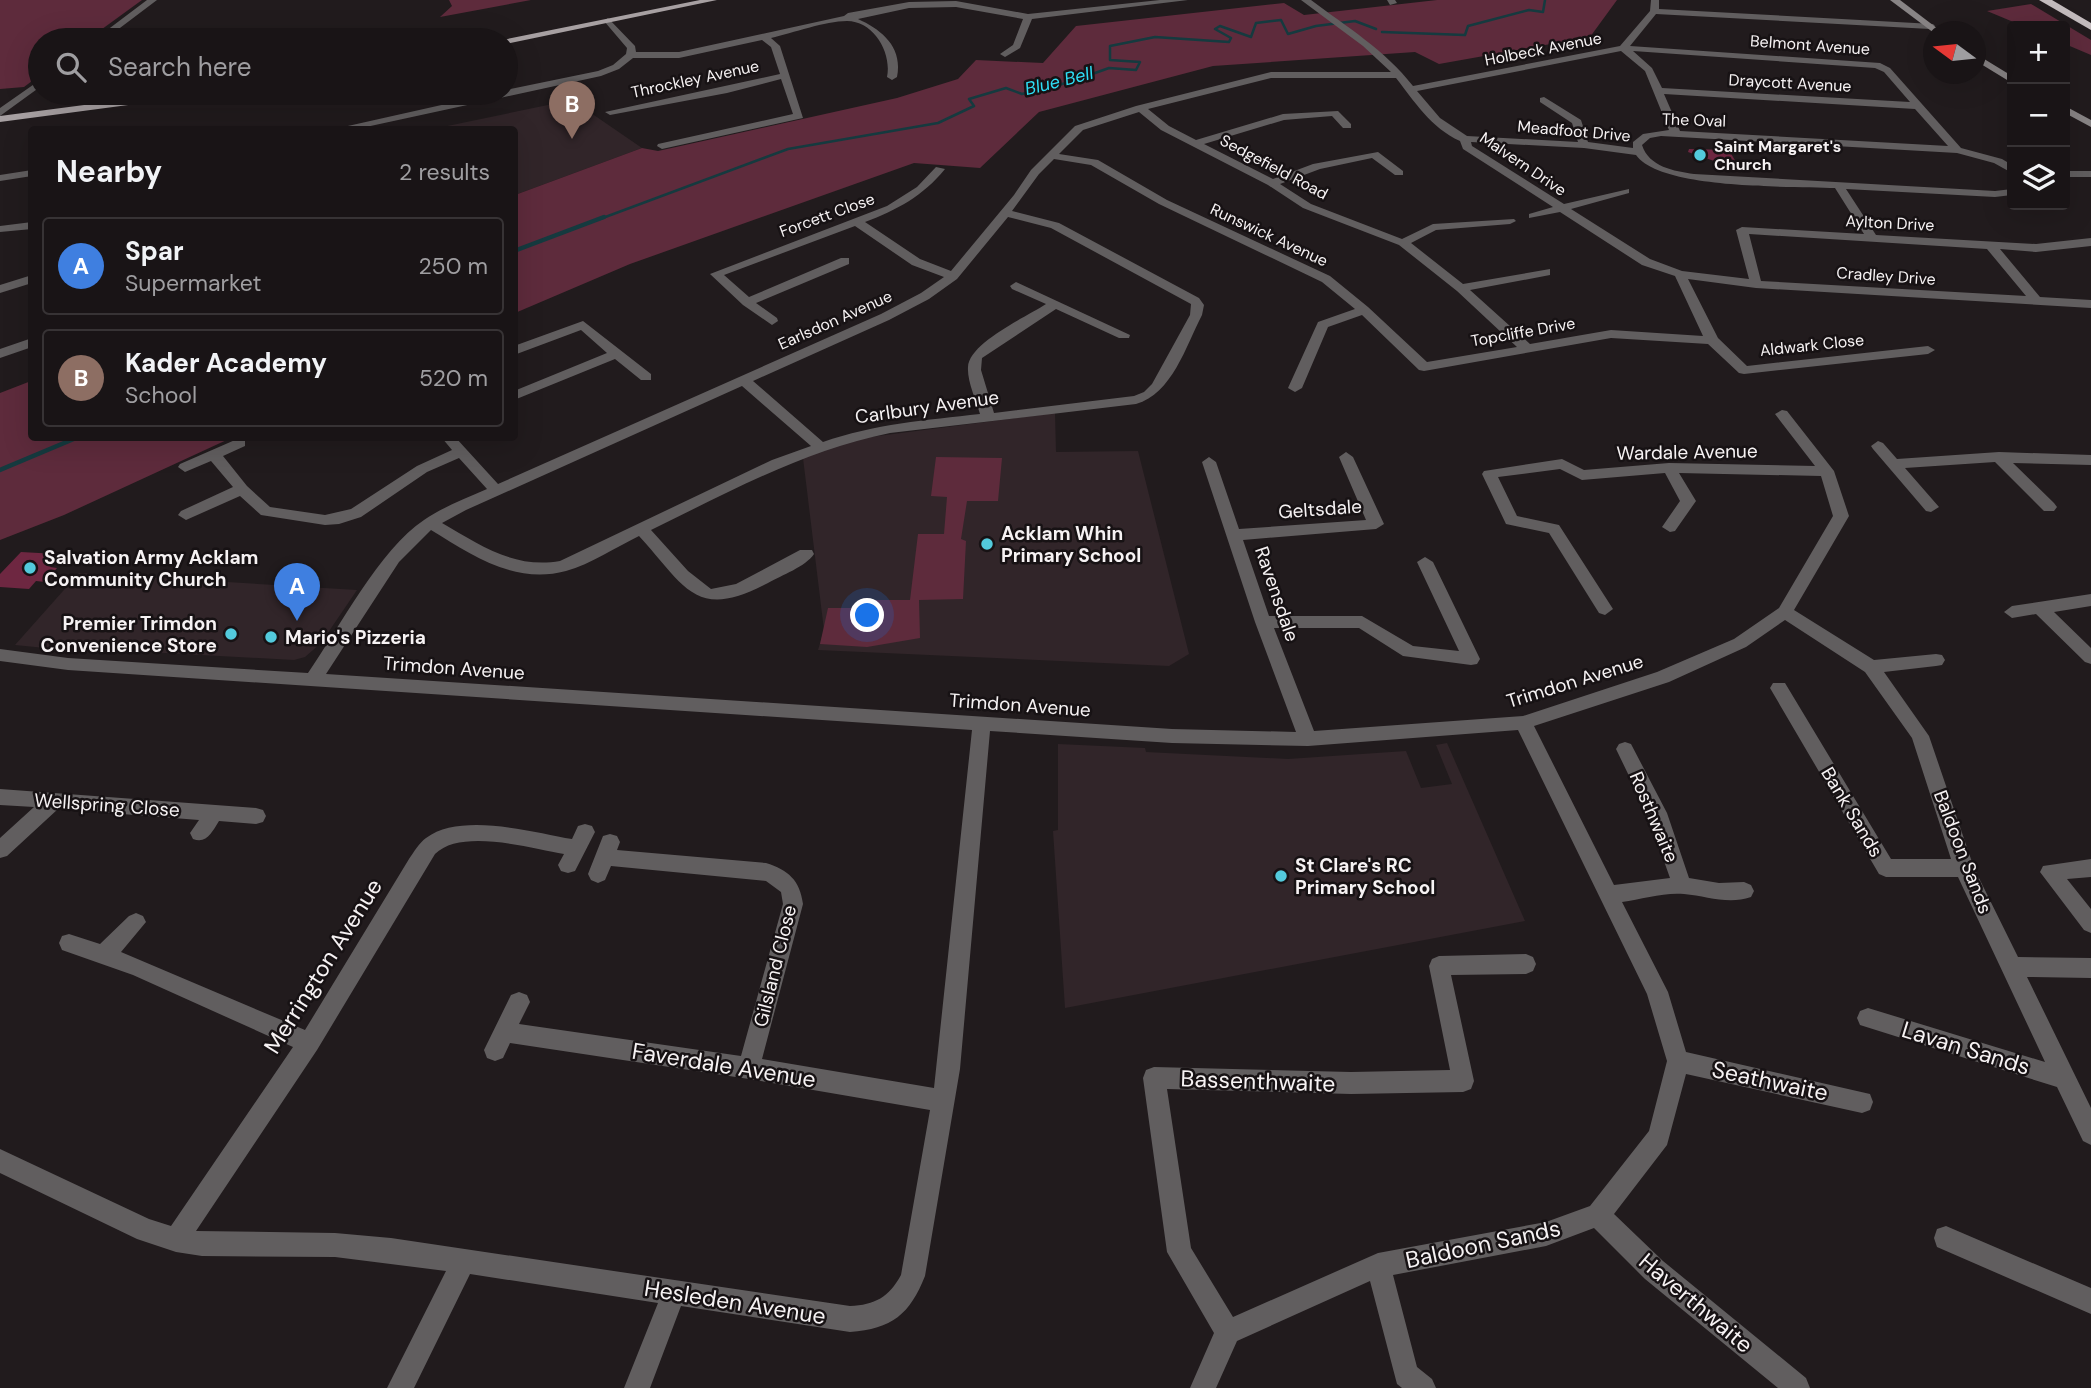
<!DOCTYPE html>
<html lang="en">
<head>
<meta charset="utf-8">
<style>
  body { margin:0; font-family:"DM Sans",sans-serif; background:#262123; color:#f1f3f6 }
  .controls { position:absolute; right:21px; top:21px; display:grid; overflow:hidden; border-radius:7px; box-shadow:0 7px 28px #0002 }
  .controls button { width:63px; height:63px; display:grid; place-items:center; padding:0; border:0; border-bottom:2px solid #373335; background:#191416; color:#f1f3f6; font:35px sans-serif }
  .compass { position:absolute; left:1923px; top:21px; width:63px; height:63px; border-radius:50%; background:#191416; box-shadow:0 7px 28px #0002; rotate:285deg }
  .you { position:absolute; left:868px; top:616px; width:24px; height:24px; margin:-18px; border:5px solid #fff; border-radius:50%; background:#1a73e8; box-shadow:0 0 0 10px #1a73e833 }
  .badge { display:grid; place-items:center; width:46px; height:46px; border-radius:50%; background:#b45309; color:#fff; font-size:23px; font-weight:700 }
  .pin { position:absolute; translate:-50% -58px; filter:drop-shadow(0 2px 4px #0008) }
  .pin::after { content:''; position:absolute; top:37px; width:24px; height:21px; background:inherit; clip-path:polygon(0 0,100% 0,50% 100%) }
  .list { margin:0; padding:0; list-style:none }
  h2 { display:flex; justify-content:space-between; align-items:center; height:91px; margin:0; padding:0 28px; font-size:30px }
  h2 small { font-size:23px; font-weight:400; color:#9f9ea1 }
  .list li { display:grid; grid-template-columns:46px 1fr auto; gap:21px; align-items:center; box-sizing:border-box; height:98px; margin:0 14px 14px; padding:0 14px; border:2px solid #373335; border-radius:7px }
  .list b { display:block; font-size:26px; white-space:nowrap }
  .list p { margin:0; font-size:23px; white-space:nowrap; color:#9f9ea1 }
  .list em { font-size:23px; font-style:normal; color:#9f9ea1 }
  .icon { flex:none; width:38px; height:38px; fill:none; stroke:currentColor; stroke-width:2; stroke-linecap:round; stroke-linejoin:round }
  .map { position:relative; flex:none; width:2091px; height:1388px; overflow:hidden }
  .search { position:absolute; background:#191416; box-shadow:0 7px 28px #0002; left:28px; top:28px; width:490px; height:77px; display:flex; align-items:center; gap:18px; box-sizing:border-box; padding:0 24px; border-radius:38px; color:#9f9ea1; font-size:26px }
  .panel { position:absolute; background:#191416; box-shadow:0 7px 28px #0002; left:28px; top:126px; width:490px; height:315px; border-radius:7px }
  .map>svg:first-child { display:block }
  .built { fill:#312529 }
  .green { fill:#5e2b3c }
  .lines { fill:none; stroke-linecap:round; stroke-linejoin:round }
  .stream-far1 { stroke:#153a3f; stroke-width:2.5 }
  .stream { stroke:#153a3f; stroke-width:4.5 }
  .building { fill:#6e2741 }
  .street { fill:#615e5f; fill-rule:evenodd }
  .secondary { fill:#888485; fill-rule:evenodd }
  .primary { fill:#a7a0a2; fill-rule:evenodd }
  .highway { fill:#c3bbbd; fill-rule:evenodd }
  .poi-dot { fill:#53cadc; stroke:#171214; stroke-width:2.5 }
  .labels { text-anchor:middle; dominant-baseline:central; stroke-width:5; stroke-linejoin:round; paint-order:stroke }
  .far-street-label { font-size:16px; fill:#f6f2f3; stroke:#171214 }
  .far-poi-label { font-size:16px; font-weight:bold; fill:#f6f2f3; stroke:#171214; text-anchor:start }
  .far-water-label { font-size:18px; font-style:italic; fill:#2edff5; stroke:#171214 }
  .street-label { font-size:19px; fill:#f6f2f3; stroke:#171214 }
  .poi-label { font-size:19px; font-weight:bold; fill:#f6f2f3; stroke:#171214; text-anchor:start }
  .near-street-label { font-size:23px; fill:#f6f2f3; stroke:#171214 }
</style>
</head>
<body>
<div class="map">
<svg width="2091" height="1388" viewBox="0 0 2091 1388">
  <rect width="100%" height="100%" fill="#211b1d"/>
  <path class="built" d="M572,100L642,148L515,195L514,130H428Z
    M1055,413L1056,452L1138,451L1189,654L1169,666L818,650L824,630L803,458L855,439Z
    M79,573L357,590L321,643L305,657L294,660L110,650L106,654L15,645Z
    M1447,743L1525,921L1065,1008L1053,831L1058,830V744L1145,748L1146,752L1288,759L1406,751L1421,788L1452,784L1436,745Z"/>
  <path class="green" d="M0,0H142L87,40H40V75L24,87L0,89Z
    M449,0H531L440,17L452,6Z
    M1437,0H1617L1590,37L1439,64L1415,52L1213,66L1039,112L980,168L914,163L630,264L515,313V195L642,148L658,151L897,98L958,79L976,60L1043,63L1076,26L1284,3L1304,15Z
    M2031,4L2091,40V55L2065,44V26H2023L1987,11Z
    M31,381L32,438H231L64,515L0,540V393Z
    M936,457L1002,458L998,501H967L961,539L966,541L963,599L919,600L920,638L867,647L820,644L828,608H873L874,600H910L918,534H944L947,497L931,496Z"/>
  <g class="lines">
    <path class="stream-far1" d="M1382,32L1465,35L1468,26L1529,10L1543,12L1545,0
      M600,219L788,149L938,123L974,106L969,99L1006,88L1022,94L1070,82L1109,68L1136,70L1140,62L1110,60V46L1155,37L1229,42L1231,38L1215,29L1220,26L1251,37L1256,23L1281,20L1288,34L1316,26L1355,21L1376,29"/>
    <path class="stream" d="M514,251L604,217
      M0,470L76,438"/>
  </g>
  <path class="building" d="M1689,149L1729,150L1737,164L1720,163L1688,152Z
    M21,552L57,554L54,557H59L50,567L57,568L45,582L36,581L29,589L0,587V574Z"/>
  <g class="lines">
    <path class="street" d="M147,0H157L104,40H94Z
      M1160,0H1188L1032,19L1020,48L1005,57L1000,54L1013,45L1023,19L956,7L909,8L858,19C882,30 903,47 897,77L892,80L887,77C892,53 874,21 847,21C825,21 793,33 771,38L780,46L803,118L662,149L657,146L658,144L793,114L781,79L727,93L610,115L605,112L780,74L771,47L762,40L679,58H633L619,69L601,76L352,130H330L495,93H506V90L598,71L613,65L626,54L627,48L604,21L608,18L635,46L636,52H679L844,16L848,13L909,2L956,1L1028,14Z
      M1301,0H1311C1347,27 1385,50 1413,86L1620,46L1650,11L1651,0H1659V9L1933,24L1935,26L1930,29L1656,14L1630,46L1880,63L1890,68L1961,148L2002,159L2012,165V173L1994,163L1957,153L1661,136L1650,138L1642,145C1649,167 1674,171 1694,174L1995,191L2012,189V195L1995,197L1846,189L1876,235L2036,244L2091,238V246L2036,252L2000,249L2040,297L2091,300V308L1756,288L1688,279L1718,338L1747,366L1928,346L1935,350L1928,354L1744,374L1739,373L1708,344L1611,338L1424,371L1419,370L1362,315L1328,327L1302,388L1295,392L1288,388L1318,322L1355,309L1322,282L1159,204L1091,165L1054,159L1039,174L1012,211L1059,223L1199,298L1204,305L1202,315C1186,346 1172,394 1136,404L890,433C805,450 729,492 651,530L688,571L711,589L736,584L800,550H812L814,554C805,567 782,575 768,583C695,622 685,586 639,536C616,547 591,564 566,571C515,585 472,555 431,530L399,562L326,674L1172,729L1296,732L1255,622L1202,462L1209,457L1216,462L1239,529L1366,520L1339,457L1346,452L1353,457L1384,524L1376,529L1243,540L1269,616H1362L1413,646L1459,651L1417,562L1425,557L1433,562L1480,659L1477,664L1471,665L1403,656L1359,628H1274L1314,731L1523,716L1657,672L1734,639L1779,608L1833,516L1821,476L1679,473L1696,501L1675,531L1670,532L1662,527L1680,501L1665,473L1582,480L1560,469L1498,477L1517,516L1559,525L1613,609L1605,615L1599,613L1549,533L1506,524L1482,474L1484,471L1562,459L1584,470L1669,463L1815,466L1775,414L1782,410L1787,411L1834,471L1849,516L1794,610L1874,660L1936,654L1942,655L1945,660L1942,665L1936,666L1884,672L1929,736L1974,868L2018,957L2091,958V978L2027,977L2091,1108V1145L2083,1141L2057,1087L1860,1025L1857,1018L1860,1011L1868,1008L2045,1062L1958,877H1886L1879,874L1770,688L1773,683H1785L1891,859H1951L1912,738L1865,672L1785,620L1746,647L1669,682L1534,726L1614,885L1670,878L1647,813L1616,749L1619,744L1625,742L1631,744L1667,813L1689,878L1719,883L1744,882L1751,885L1754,891L1751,897C1728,905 1707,896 1684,894C1665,892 1642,899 1622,902L1668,992L1686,1052L1870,1094L1873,1102L1870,1110L1862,1113L1686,1074L1667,1145L1614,1214L1663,1261L1806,1378L1810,1388H1778L1645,1279L1594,1228L1546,1246L1393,1275L1417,1367L1432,1379L1436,1388H1402L1397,1384L1370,1281L1237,1341L1216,1388H1190L1214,1333L1167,1252L1143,1078L1146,1070L1154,1067L1351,1072L1450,1070L1429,966L1432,959L1439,956L1526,954L1533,957L1536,964L1533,971L1526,974L1451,975L1474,1081L1471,1089L1463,1092L1351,1094L1167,1089L1191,1248L1233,1317L1378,1253L1546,1222L1590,1206L1649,1131L1667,1061L1647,994L1518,730L1308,746L1172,743L990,731L960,1069L925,1276C910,1314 892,1329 850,1332L681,1306L650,1388H624L658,1303L470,1274L414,1388H387L446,1271L335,1257L202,1256L176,1252L137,1239L0,1173V1149L149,1219L171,1226L293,1047L133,975L62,950L59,943L62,936L69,934L100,944L129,916L136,913L143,916L146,922L121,952L305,1030L409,859C414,852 419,843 426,838C461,812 532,832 572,839L578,826L585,824L592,826L595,832L575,871L568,873L561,871L558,865L564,854C530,848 461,828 435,854L317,1050L196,1231L335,1233L391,1238L850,1306C875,1305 889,1297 901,1275L930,1110L749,1079L510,1043L503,1058L495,1061L487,1058L484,1050L511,995L519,992L527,995L530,1002L519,1024L741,1056L783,904L781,892L766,881L611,866L605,880L598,883L591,880L588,874L603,836L610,834L617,836L620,842L617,850L766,863C788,870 800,880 803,904L762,1059L934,1088L972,730L68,670L0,661V649L68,658L308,673C339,628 380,549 424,520C443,507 466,498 487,489L459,458L427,472L361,517L339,524L325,525L261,515L240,496L186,520L178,515L181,511L233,487L211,461L185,472L178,467L180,464L235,440H245V446L223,456L247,486L270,507L325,515L351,509L417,466L452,450L442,438H456L498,484L881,314L921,293L944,277L912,265L855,226L724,275L749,297L841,258H849V264L756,303L777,318L778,321L772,325L743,305L710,274L887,206L917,187L936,167L945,169C923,196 897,210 865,222L920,259L951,271L1014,195L1031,170L1075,126L1136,106L1271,72H1391L1363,46ZM1621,51L1645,71L1669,130L1643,134L1633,142V148L1588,142L1581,120L1544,97L1540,98V102L1572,123L1578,142L1467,136L1440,118L1417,91ZM1633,51L1875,68L1884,72L1910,102L1662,88L1652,68ZM1271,78H1396C1414,101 1431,128 1460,141L1463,149L1553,207L1529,214V218L1560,212L1642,265L1675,276L1703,336L1611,330L1530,344L1470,290L1550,275V269L1463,284L1411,243L1436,230L1510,224L1516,221L1514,219L1433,224L1402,239L1311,204L1280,184L1320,169L1372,158L1395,175H1403V171L1378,152L1313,164L1273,179L1204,144L1284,120L1332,116L1343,128H1351V124L1338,111L1283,114L1196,140L1169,126L1148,109ZM1664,94L1915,109L1948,146L1680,131ZM1139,112L1161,130L1268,185L1303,208L1399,245L1457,291L1517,347L1427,362L1368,307L1330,276L1167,200L1098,160L1059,154L1083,130ZM1471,142L1584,148L1636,155C1661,190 1791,186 1835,188L1864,234L1742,227L1736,230L1749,279L1682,271L1650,259L1571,209L1629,193V189L1564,204L1472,146ZM1008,217L1051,228L1191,304L1190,315L1152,384L1144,392L1134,396L994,413L981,370L982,358L1056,309L1119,338H1129L1130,335L1016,282L1010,286L1012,289L1046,304C1026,317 969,343 968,367C967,381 976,400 980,414C927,420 874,424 823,442L753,381L889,320L929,299L957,279ZM1749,234L1987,249L2026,296L1761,281ZM742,386L811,446L772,460L560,561C514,569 480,545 442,523L466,510Z
      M1387,0H1395L1397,3L1390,5Z
      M318,30L323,33L321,35L211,40H146L151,37Z
      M40,80V87L0,116V108Z
      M32,170V176L0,181V175Z
      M2065,171H2091V177H2065Z
      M32,222V229L0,232V226Z
      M32,275V283L0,293V285Z
      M583,321L651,374V380H641L615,359L514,400V391L607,353L581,330L514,355V346Z
      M32,338V347L0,358V349Z
      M1878,441L1883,443L1897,459L1999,452L2091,455V465L2013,463L2054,503L2057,507L2054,511H2044L1995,462L1905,468L1939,507L1931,512L1926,511L1873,449L1871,446Z
      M2091,594V606L2054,612L2091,648V664L2085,662L2036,614L2012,618L2004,612L2012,606Z
      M0,789L256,808L263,810L266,816L263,822L256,824L219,821C212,832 207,844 193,839L190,833L199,820L58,809L7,856L0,858V838L34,807L0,805Z
      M2091,859V877L2067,879L2091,909V933L2084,930L2040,872L2043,866Z
      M1946,1226L2091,1288V1314L1937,1247L1934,1238L1937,1229Z"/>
    <path class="secondary" d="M1890,0H1900L1942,32L1934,33Z
      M1976,54L2012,76V83L1976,61Z
      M2065,106L2091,120V127L2065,113Z"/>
    <path class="primary" d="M700,0H717L506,44V40H502Z
      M176,93H201L196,96L0,122V116Z"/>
    <path class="highway" d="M2039,0H2052L2091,23V30Z"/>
  </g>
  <g class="poi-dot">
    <circle cx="1700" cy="155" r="7"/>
    <circle cx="987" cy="544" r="7"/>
    <circle cx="30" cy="568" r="7"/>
    <circle cx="231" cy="634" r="7"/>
    <circle cx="271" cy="637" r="7"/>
    <circle cx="1281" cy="876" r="7"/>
  </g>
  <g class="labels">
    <g class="far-street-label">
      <text transform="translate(1810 45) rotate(4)">Belmont Avenue</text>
      <text transform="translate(1543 49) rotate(-11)">Holbeck Avenue</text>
      <text transform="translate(695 79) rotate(-12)">Throckley Avenue</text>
      <text transform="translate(1790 83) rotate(3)">Draycott Avenue</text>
      <text transform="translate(1694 120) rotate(2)">The Oval</text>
      <text transform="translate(1574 131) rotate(5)">Meadfoot Drive</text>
      <text transform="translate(1523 164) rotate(34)">Malvern Drive</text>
      <text transform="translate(1274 167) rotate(28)">Sedgefield Road</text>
      <text transform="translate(827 215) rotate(-20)">Forcett Close</text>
      <text transform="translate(1890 223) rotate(3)">Aylton Drive</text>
      <text transform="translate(1269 235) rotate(25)">Runswick Avenue</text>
      <text transform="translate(1886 276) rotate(4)">Cradley Drive</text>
      <text transform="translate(835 320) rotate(-24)">Earlsdon Avenue</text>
      <text transform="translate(1523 332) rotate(-10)">Topcliffe Drive</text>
      <text transform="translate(1812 345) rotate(-6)">Aldwark Close</text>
    </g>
    <g class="far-poi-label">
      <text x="1714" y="146">Saint Margaret's<tspan x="1714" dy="18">Church</tspan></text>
    </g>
    <g class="far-water-label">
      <text transform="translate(1059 81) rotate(-14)">Blue Bell</text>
    </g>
    <g class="street-label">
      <text transform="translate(927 407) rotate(-8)">Carlbury Avenue</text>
      <text transform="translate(1687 452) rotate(-1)">Wardale Avenue</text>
      <text transform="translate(1320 509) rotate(-4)">Geltsdale</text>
      <text transform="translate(1277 594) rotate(71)">Ravensdale</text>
      <text transform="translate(454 668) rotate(4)">Trimdon Avenue</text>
      <text transform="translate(1575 681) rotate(-17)">Trimdon Avenue</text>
      <text transform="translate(1020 705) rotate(4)">Trimdon Avenue</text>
      <text transform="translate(107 805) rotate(4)">Wellspring Close</text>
      <text transform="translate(1852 812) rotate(59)">Bank Sands</text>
      <text transform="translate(1654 817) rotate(67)">Rosthwaite</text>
      <text transform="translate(1963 852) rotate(69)">Baldoon Sands</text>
      <text transform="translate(775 966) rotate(-76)">Gilsland Close</text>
    </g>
    <g class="poi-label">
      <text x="1001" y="533">Acklam Whin<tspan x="1001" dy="22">Primary School</tspan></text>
      <text x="44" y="557">Salvation Army Acklam<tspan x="44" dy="22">Community Church</tspan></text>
      <text x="217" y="623" text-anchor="end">Premier Trimdon<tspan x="217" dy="22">Convenience Store</tspan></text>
      <text x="285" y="637">Mario's Pizzeria</text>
      <text x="1295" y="865">St Clare's RC<tspan x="1295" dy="22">Primary School</tspan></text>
    </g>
    <g class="near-street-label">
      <text transform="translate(323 966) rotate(-58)">Merrington Avenue</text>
      <text transform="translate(1966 1048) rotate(17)">Lavan Sands</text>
      <text transform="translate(724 1065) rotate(9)">Faverdale Avenue</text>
      <text transform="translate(1258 1081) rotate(2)">Bassenthwaite</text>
      <text transform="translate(1770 1081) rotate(12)">Seathwaite</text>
      <text transform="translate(1483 1244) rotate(-12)">Baldoon Sands</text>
      <text transform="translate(735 1302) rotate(9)">Hesleden Avenue</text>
      <text transform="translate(1696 1303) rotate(40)">Haverthwaite</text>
    </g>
  </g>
</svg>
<div class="controls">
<button>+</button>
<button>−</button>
<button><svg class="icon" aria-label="layers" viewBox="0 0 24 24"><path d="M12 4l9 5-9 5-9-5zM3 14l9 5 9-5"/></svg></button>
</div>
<svg class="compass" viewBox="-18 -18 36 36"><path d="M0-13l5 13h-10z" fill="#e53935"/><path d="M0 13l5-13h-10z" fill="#9f9ea1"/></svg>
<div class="you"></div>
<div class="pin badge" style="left:297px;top:621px;background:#3f7fe0">A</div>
<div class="pin badge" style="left:572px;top:139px;background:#8d6e63">B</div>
<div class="search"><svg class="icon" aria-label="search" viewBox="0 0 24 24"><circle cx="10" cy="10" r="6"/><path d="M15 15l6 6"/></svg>Search here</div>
<section class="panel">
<h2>Nearby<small>2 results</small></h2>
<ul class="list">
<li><span class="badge" style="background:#3f7fe0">A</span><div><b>Spar</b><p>Supermarket</p></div><em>250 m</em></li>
<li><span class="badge" style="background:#8d6e63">B</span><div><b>Kader Academy</b><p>School</p></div><em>520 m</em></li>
</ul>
</section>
</div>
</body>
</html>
